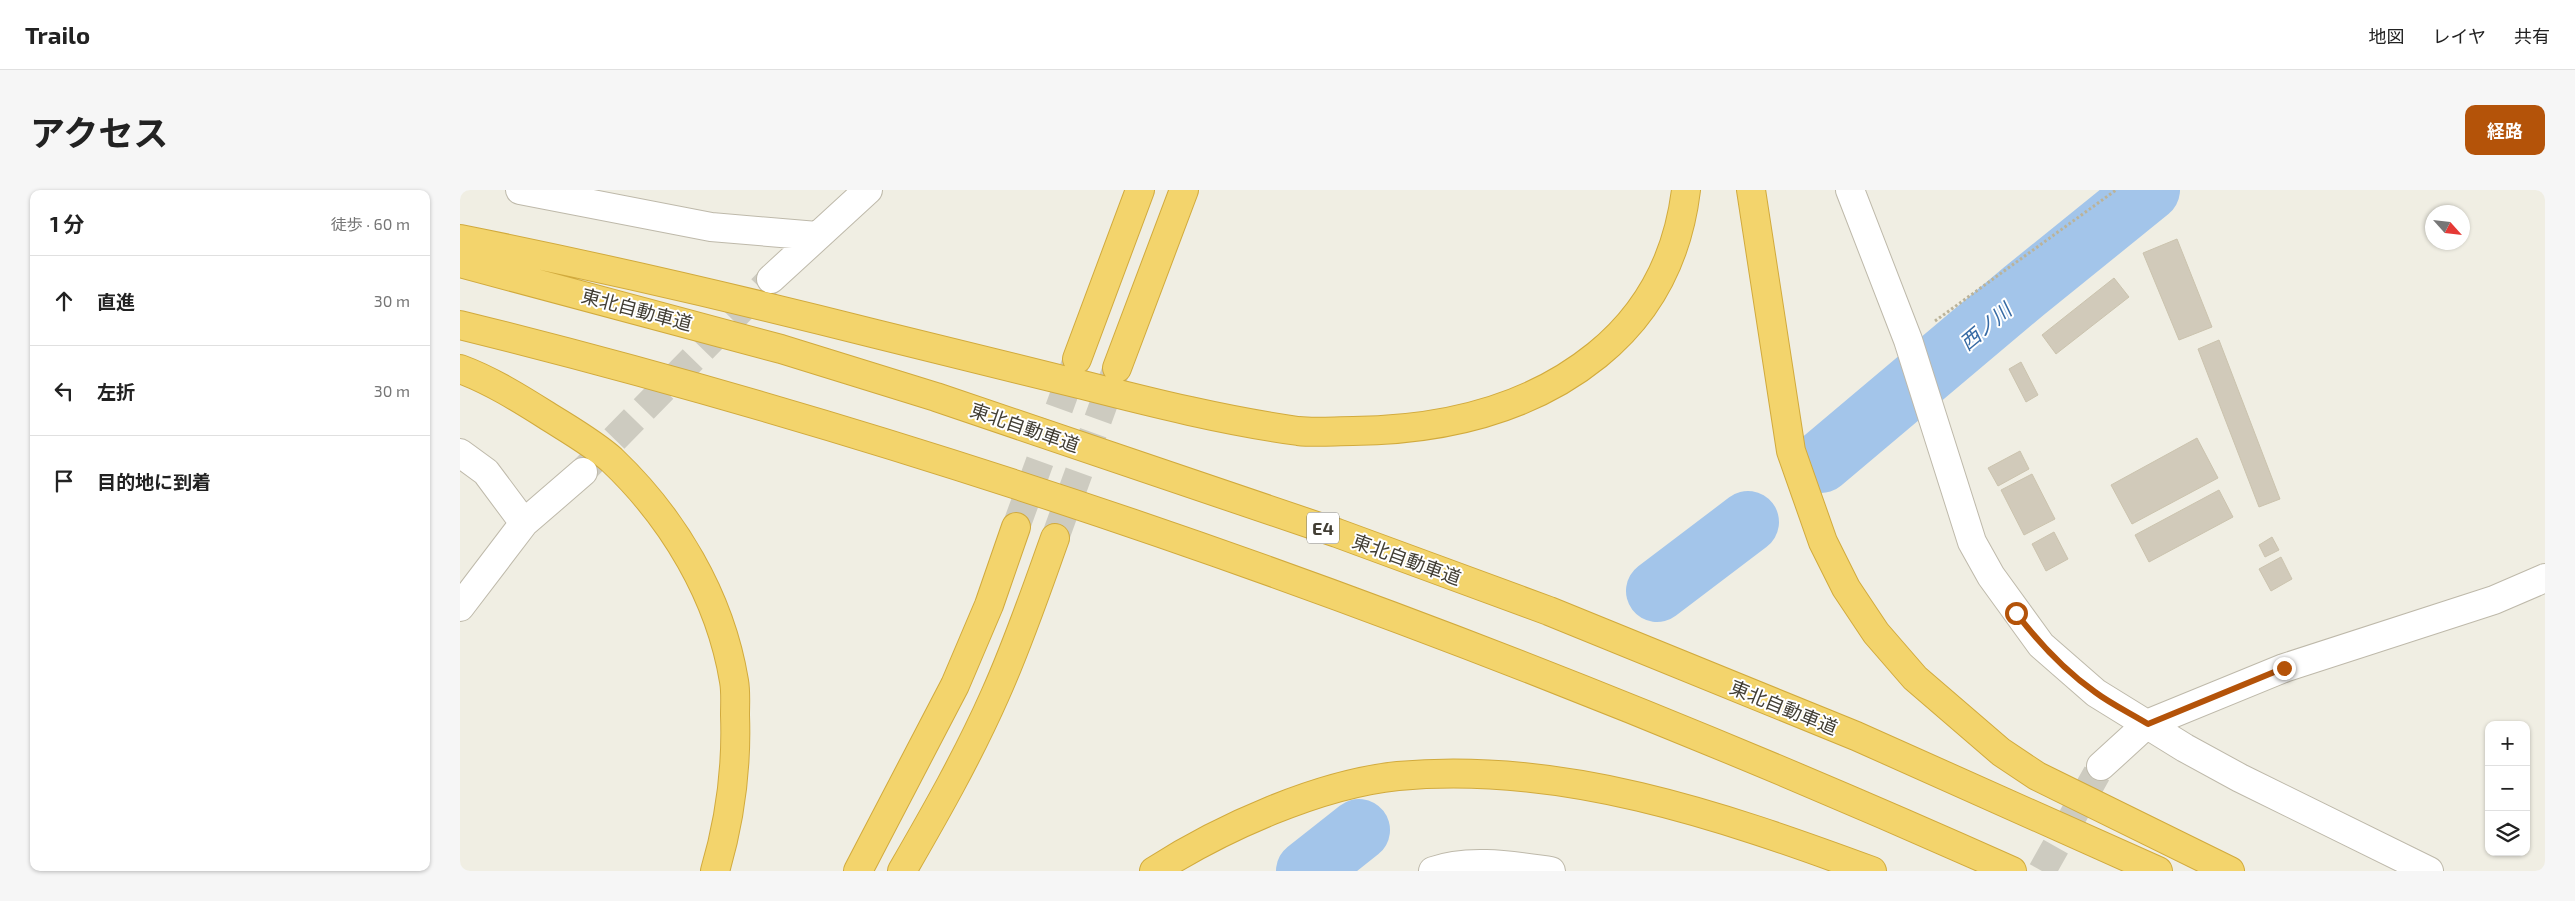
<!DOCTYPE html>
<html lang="ja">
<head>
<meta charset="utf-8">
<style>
  body { margin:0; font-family:"Exo 2","Noto Sans JP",sans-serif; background:#f6f6f6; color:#222 }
  .controls { position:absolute; right:15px; bottom:15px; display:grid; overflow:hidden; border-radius:10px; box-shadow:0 1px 4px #0004 }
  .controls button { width:45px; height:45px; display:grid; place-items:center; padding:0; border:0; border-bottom:1px solid #e0e0e0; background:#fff; color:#222; font:25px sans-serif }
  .compass { position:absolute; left:1965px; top:15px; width:45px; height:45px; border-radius:50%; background:#fff; box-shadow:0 1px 4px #0004; rotate:117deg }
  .stop { position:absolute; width:15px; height:15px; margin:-11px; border:4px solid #b45309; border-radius:50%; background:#fff }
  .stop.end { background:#b45309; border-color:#fff; box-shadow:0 1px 5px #0008 }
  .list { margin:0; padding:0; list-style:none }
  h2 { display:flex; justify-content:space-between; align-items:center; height:65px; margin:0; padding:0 20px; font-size:21px }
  h2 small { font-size:16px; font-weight:400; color:#767676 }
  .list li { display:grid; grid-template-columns:32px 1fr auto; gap:15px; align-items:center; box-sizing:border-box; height:90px; padding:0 20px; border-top:1px solid #e0e0e0 }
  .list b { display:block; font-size:19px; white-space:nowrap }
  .list em { font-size:16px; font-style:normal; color:#767676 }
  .icon { flex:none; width:28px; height:28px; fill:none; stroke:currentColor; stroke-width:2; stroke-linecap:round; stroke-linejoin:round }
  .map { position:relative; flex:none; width:2085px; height:681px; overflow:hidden; border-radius:10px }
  header { display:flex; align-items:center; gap:30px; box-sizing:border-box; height:70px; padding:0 25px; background:#fff; border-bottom:1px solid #e0e0e0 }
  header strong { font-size:24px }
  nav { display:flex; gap:28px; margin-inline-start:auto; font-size:18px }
  .intro { display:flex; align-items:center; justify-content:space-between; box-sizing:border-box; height:120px; padding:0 30px }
  h1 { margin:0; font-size:35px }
  .button { padding:12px 22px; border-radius:10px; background:#b45309; color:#fff; font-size:18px; font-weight:700 }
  main { display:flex; gap:30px; padding:0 30px }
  aside { flex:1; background:#fff; border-radius:10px; box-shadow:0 1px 4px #0004 }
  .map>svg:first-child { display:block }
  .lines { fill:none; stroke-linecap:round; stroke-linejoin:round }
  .river { stroke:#a3c5ea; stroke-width:62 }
  .building { fill:#d1caba; stroke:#cbc3ae }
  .street-tunnel { stroke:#cdcbc0; stroke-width:28; stroke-dasharray:28 14; stroke-linecap:butt }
  .highway-tunnel { stroke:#cdcbc0; stroke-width:28; stroke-dasharray:28 14; stroke-linecap:butt }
  .street-casing { stroke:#beb9aa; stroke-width:30 }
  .highway-casing { stroke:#d1aa3d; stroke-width:30 }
  .path { stroke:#bbb399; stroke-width:3; stroke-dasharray:2.5 2.5; stroke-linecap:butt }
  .street { stroke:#fff; stroke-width:28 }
  .highway { stroke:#f3d46c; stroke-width:28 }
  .route { stroke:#b45309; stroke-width:6 }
  .labels { text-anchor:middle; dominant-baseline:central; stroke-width:4; stroke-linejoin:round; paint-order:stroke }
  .shield { fill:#fff; stroke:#7b7871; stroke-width:1 }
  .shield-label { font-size:18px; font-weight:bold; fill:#423e34 }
  .street-label { font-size:19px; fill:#423e34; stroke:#fff }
  .water-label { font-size:20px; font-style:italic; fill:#366aa4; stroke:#fff }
</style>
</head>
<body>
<header>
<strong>Trailo</strong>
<nav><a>地図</a><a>レイヤ</a><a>共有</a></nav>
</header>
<div class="intro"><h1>アクセス</h1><a class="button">経路</a></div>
<main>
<aside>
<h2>1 分<small>徒歩 · 60 m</small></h2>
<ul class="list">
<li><svg class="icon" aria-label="ahead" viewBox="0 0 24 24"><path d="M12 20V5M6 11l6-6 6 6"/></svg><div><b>直進</b></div><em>30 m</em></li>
<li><svg class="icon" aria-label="left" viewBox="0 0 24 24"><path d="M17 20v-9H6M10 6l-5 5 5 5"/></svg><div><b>左折</b></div><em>30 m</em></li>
<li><svg class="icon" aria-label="arrive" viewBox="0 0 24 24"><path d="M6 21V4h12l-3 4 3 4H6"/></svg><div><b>目的地に到着</b></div></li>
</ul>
</aside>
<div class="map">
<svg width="2085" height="681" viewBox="0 0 2085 681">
  <rect width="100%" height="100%" fill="#f0eee3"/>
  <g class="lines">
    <path class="river" d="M1361,272L1564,101L1689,0
      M1197,401L1288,332
      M847,681L899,640"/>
  </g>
  <path class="building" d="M1717,49L1752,137L1719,150L1683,63Z
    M1654,88L1669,107L1596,164L1582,145Z
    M1759,150L1820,309L1799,317L1738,159Z
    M1561,172L1578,205L1566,212L1549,179Z
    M1737,248L1758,288L1672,334L1651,295Z
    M1560,261L1569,279L1538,296L1528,278Z
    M1572,284L1595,329L1564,345L1541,300Z
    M1759,300L1773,327L1689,372L1675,345Z
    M1594,342L1608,369L1586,381L1572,354Z
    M1812,347L1819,360L1805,367L1799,355Z
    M1821,367L1832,389L1811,401L1799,379Z"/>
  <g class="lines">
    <path class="street-tunnel" d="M125,279L311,89
      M1582,681L1641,576"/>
    <path class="highway-tunnel" d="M556,337L617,169
      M595,348L656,180"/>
    <defs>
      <path id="street" d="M60,0L251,37L357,46
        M1390,0L1448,150L1512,352L1531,386L1581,455L1636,503L1725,558L1780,588L1969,681
        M311,89L408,0
        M0,263L26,282L64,333
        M0,417L64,333L123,282
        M1641,576L1687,534L1824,478L2034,410L2085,388
        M973,681C1009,668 1054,676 1091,681"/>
      <path id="highway" d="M1291,0L1331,261L1363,352L1386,398L1416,443L1455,488L1541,562L1577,586L1770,681
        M0,49C140,77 278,109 416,144C485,161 554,178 623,195C693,213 766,231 838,241C856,243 875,241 893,241C981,240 1068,221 1137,165C1189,123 1218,66 1226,0
        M0,73L321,159L476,207L877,343L1089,421L1396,546L1698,681
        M0,135C533,267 1051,457 1552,681
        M617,169L680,0
        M657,178L724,0
        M0,179C30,190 59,208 86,225C108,239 133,253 152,270C213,328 260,406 274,491C276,502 275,514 275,525C277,578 270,630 255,681
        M398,681L495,495L529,415L556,337
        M442,681C475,624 508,566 535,505C558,454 576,401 595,348
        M694,681C761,638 859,594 938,586C1102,571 1260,625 1412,681"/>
    </defs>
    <use href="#street" class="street-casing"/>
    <use href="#highway" class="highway-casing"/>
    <path class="path" d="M1475,131L1656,0"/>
    <use href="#street" class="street"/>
    <use href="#highway" class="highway"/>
  </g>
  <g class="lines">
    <path class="route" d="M1556,423C1579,453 1604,480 1635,502C1651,514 1670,523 1688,534L1824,478"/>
  </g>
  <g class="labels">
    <rect class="shield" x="847" y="322.5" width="32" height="31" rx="4"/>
    <g class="shield-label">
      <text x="863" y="338">E4</text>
    </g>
    <g class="street-label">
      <text transform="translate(177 119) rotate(15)">東北自動車道</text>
      <text transform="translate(565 237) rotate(19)">東北自動車道</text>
      <text transform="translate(947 369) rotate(20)">東北自動車道</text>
      <text transform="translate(1324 517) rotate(22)">東北自動車道</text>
    </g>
    <g class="water-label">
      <text transform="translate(1525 136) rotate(-40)">西ノ川</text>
    </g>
  </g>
</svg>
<div class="controls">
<button>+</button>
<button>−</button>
<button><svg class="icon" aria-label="layers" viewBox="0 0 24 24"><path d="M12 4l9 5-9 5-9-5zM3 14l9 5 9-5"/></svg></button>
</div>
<svg class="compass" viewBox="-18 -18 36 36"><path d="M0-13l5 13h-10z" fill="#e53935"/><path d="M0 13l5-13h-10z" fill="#767676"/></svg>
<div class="stop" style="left:1556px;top:423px"></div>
<div class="stop end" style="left:1824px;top:478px"></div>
</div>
</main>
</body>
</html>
